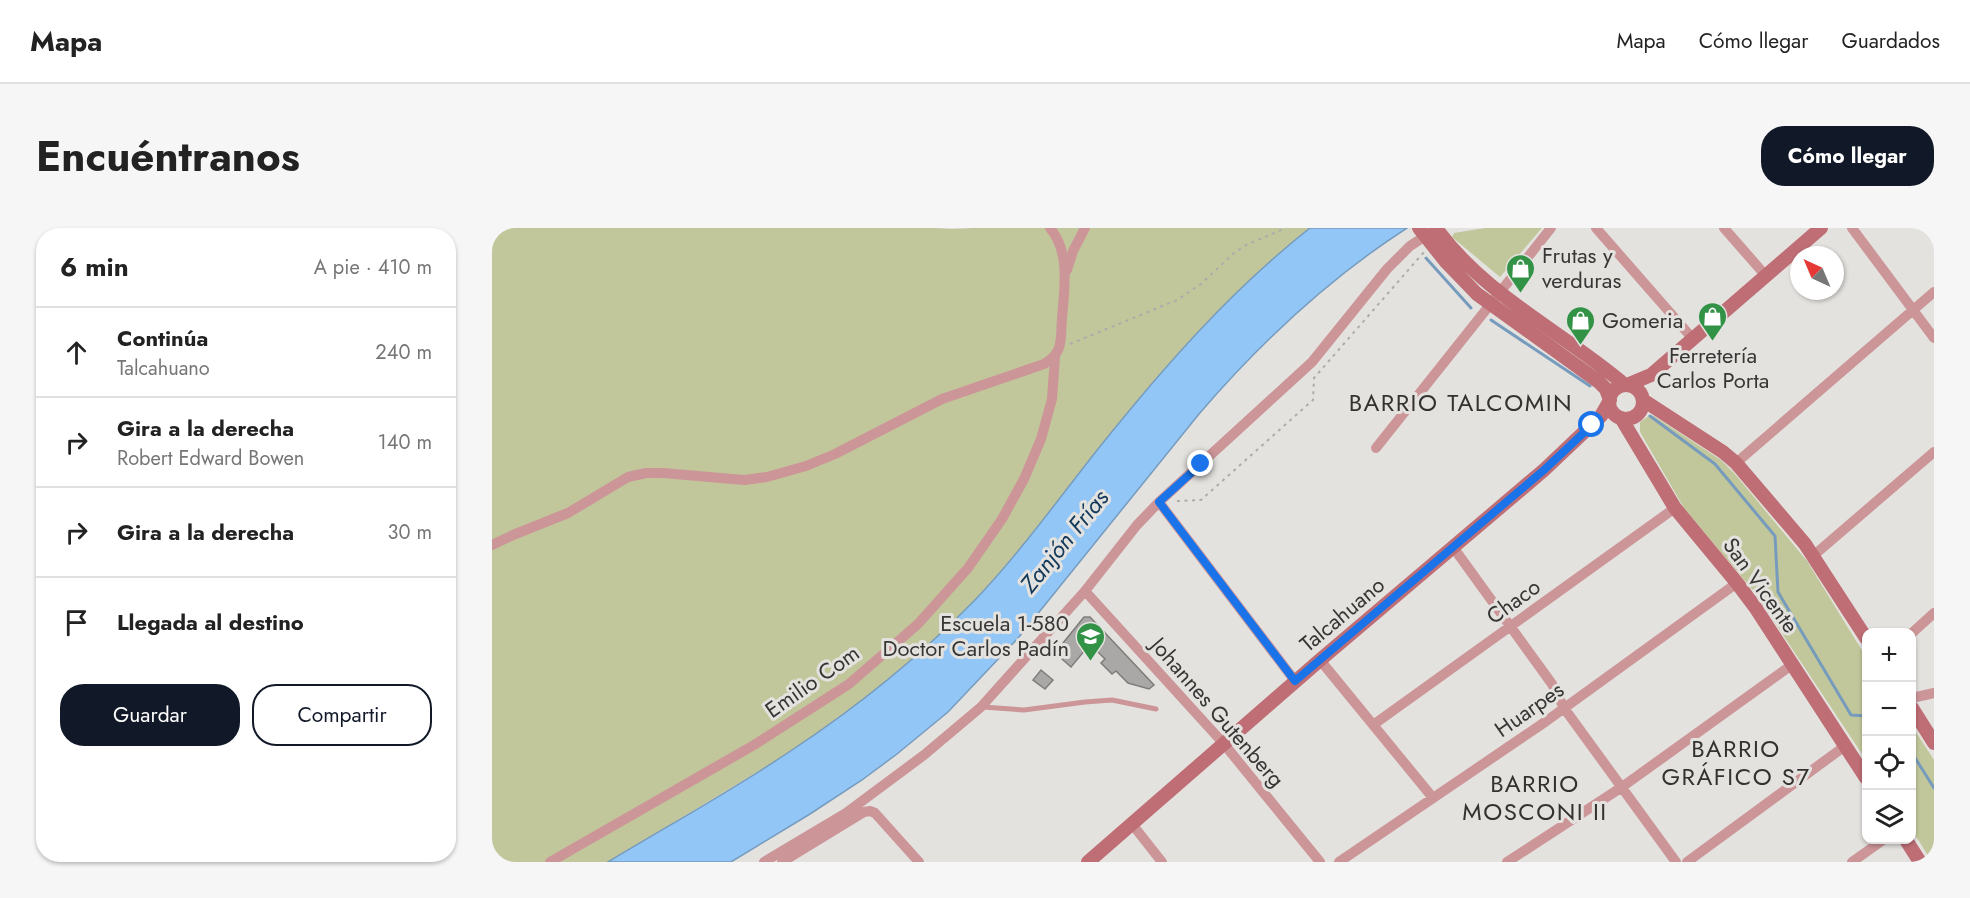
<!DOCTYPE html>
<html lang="es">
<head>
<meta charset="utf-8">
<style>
  body { margin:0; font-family:Jost,sans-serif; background:#f6f6f6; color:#222 }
  .controls { position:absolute; right:18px; bottom:18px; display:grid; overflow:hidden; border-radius:12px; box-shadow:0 2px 4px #0004 }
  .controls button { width:54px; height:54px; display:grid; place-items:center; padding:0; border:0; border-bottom:2px solid #e0e0e0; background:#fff; color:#222; font:30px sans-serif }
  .compass { position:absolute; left:1298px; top:18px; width:54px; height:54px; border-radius:50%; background:#fff; box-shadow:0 2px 4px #0004; rotate:316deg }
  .stop { position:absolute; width:18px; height:18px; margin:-14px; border:4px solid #1a73e8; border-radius:50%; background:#fff }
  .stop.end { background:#1a73e8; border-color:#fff; box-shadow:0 2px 6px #0008 }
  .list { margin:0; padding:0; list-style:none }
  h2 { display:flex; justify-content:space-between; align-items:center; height:78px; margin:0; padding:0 24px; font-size:26px }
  h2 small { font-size:20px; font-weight:400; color:#767676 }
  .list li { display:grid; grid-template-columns:39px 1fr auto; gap:18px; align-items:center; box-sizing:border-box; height:90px; padding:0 24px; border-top:2px solid #e0e0e0 }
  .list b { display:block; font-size:22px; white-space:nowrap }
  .list p { margin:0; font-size:20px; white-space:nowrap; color:#767676 }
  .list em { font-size:20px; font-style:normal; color:#767676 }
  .actions { display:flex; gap:12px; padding:18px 24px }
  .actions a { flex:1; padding:14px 0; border:2px solid #111827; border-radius:24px; text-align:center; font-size:21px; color:#111827 }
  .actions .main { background:#111827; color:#fff }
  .icon { flex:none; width:33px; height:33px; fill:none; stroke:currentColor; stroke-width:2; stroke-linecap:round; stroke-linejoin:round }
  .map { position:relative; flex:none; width:1442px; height:634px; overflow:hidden; border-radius:24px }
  header { display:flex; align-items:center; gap:36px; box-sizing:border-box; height:84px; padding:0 30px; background:#fff; border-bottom:2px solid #e0e0e0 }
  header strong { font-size:28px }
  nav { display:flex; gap:33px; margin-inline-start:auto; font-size:21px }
  .intro { display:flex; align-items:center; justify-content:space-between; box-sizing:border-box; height:144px; padding:0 36px }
  h1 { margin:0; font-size:42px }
  .button { padding:15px 27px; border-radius:24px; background:#111827; color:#fff; font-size:21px; font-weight:700 }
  main { display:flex; gap:36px; padding:0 36px }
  aside { flex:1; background:#fff; border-radius:24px; box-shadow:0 2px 4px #0004 }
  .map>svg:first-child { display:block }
  .green { fill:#c2c79b }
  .water { fill:#91c6f7; stroke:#769bbd; stroke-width:1.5 }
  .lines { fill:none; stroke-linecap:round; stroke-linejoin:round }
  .stream { stroke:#769bbd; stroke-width:3 }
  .building { fill:#aaa8a6; stroke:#7f7d7b; stroke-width:1.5 }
  .path { stroke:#adacaa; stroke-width:2; stroke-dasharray:3 4.5; stroke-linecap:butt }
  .lane { stroke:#cc9598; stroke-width:5 }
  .street { stroke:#cc9598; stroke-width:10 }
  .secondary { stroke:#be6e74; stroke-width:14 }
  .route { stroke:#1a73e8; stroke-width:8 }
  .labels { text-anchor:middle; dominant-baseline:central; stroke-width:6; stroke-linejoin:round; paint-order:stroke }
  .poi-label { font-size:22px; fill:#363635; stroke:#e4e2df; text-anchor:start }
  .street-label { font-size:22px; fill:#363635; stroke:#e4e2df }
  .neighbourhood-label { font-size:24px; letter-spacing:1.5px; fill:#343230; stroke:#e4e2df }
  .water-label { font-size:24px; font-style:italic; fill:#123959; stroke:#e4e2df }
</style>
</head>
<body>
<header>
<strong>Mapa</strong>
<nav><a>Mapa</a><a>Cómo llegar</a><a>Guardados</a></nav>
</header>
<div class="intro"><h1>Encuéntranos</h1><a class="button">Cómo llegar</a></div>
<main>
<aside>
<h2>6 min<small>A pie · 410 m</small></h2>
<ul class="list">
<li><svg class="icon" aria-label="ahead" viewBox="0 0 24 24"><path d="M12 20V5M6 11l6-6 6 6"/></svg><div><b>Continúa</b><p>Talcahuano</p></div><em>240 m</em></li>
<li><svg class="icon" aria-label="right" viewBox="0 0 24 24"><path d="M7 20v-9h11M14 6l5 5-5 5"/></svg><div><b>Gira a la derecha</b><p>Robert Edward Bowen</p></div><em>140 m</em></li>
<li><svg class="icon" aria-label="right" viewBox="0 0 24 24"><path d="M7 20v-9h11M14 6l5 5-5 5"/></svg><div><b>Gira a la derecha</b></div><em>30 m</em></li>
<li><svg class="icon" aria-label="arrive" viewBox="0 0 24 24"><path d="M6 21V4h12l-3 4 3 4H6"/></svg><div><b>Llegada al destino</b></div></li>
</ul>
<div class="actions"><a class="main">Guardar</a><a>Compartir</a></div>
</aside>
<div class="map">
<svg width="1442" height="634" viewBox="0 0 1442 634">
  <rect width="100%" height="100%" fill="#e4e2df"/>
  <path class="green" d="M0,0H443L460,1L481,0H818L767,43L680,132L606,222L515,337L483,372L450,405L377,468L298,524L116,634H0Z
    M993,0H1050L1008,49L960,9L962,5Z
    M1158,187L1162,188L1229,232L1243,246L1315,333L1374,429V532L1263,365L1192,280L1148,204V194Z
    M1420,498L1442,532V634H1440L1420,602Z"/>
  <path class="water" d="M818,0H915C836,51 768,115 707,186L527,409L456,484L405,526L370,552L318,586L239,634H116C177,597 241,562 300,522C365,479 427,429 482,373C527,326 565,273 606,221C670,141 737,64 818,0Z"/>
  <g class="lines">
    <path class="stream" d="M934,30L979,80
      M999,92L1098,158
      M1158,188L1223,236L1283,308L1286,364L1359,487L1374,488
      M1420,525L1442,560"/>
  </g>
  <path class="building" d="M592,389H598L662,457L657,461L636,455L624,443L620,446L609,435L613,431L598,416L579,439L563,425Z
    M549,442L561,452L553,461L541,452Z"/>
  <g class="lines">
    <path class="path" d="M578,116L685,72L709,56L742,25L754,17L794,0
      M685,273L709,272L821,172L822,150L932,24"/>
    <path class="lane" d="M491,479L532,482L593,474L620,472L664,481"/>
    <path class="street" d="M1104,0L1201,111
      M1232,0L1274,48
      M1360,0L1442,110
      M575,42L581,23L593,0
      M884,220L1059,0
      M1244,235L1442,64
      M667,274L803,453
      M0,317L21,307L76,285L136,249L154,245H171L252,252L275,249L314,238L343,226L450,171L552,136C559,131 564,128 567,120C570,111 569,100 570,91C572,61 579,25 558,0
      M961,319L1060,456L1072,480L1184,634
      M1321,328L1442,224
      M593,363L732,516L828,634
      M1420,405L1442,385
      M828,432L941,570
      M1420,470L1442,465
      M881,497L1183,280
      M640,596L670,634
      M58,634L262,517L357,456L426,396L476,340L510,291L532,251L549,211L560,171L563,129
      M272,634L354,585L432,527L489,479L593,363L645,297L667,274L820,134L895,41L918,18L938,5
      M290,634L372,584L378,583L383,585L427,634
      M847,634L1053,494L1245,355
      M1015,634L1130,559L1301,436
      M1195,634L1353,518
      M1360,634L1391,612"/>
    <path class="secondary" d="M927,0L954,34L985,66L1107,154L1114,161L1118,172
      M944,0C992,67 1071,104 1133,157
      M1135,157L1159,147L1329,0
      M1117 174a17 17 0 1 1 34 0a17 17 0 1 1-34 0Z
      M1151,172L1231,224L1244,235L1313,316L1374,410
      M1129,190L1183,280L1245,355L1263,379L1374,550
      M1420,480L1442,515
      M1414,612L1428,634
      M596,634L828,432L1052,242L1109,188L1117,174"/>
  </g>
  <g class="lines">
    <path class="route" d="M709,236L667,274L803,453L1052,242L1100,197"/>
  </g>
  <defs>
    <symbol id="shop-pin" viewBox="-11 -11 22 30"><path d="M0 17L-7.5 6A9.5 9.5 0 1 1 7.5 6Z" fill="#329347" stroke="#e4e2df"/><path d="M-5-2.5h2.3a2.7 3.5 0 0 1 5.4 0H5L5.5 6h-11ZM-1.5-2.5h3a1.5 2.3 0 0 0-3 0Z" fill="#fff"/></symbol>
    <symbol id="school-pin" viewBox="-11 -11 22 30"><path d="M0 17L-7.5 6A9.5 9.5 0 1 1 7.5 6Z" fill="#329347" stroke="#e4e2df"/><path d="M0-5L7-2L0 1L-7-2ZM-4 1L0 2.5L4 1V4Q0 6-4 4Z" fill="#fff"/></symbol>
  </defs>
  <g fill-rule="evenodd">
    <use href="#shop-pin" x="1012" y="24" width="33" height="45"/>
    <use href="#shop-pin" x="1204" y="72" width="33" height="45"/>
    <use href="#shop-pin" x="1072" y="76" width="33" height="45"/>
    <use href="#school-pin" x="582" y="392" width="33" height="45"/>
  </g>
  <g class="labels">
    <g class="poi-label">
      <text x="1050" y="27">Frutas y<tspan x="1050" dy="25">verduras</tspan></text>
      <text x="1110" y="92">Gomeria</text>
      <text x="1221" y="127" text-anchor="middle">Ferretería<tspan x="1221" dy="25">Carlos Porta</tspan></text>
      <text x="577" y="395" text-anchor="end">Escuela 1-580<tspan x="577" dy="25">Doctor Carlos Padín</tspan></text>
    </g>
    <g class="street-label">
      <text transform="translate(1269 357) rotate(54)">San Vicente</text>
      <text transform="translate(1021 373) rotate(-36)">Chaco</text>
      <text transform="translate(850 386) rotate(-40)">Talcahuano</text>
      <text transform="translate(320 453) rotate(-35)">Emilio Com</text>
      <text transform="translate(1037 481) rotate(-35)">Huarpes</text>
      <text transform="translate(726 484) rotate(49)">Johannes Gutenberg</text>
    </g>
    <g class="neighbourhood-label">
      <text x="969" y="174">BARRIO TALCOMIN</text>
      <text x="1244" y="520">BARRIO<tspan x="1244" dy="28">GRÁFICO S7</tspan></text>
      <text x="1043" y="555">BARRIO<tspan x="1043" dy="28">MOSCONI II</tspan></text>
    </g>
    <g class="water-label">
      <text transform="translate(572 313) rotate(-51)">Zanjón Frías</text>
    </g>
  </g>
</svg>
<div class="controls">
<button>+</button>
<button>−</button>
<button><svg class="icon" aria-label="locate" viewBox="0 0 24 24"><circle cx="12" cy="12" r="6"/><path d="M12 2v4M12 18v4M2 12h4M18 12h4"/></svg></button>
<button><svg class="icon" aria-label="layers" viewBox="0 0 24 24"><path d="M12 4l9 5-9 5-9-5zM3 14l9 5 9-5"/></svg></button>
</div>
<svg class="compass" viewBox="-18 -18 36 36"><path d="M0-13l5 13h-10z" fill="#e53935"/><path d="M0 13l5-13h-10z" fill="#767676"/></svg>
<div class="stop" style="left:1100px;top:197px"></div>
<div class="stop end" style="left:709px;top:236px"></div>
</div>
</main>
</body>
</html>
